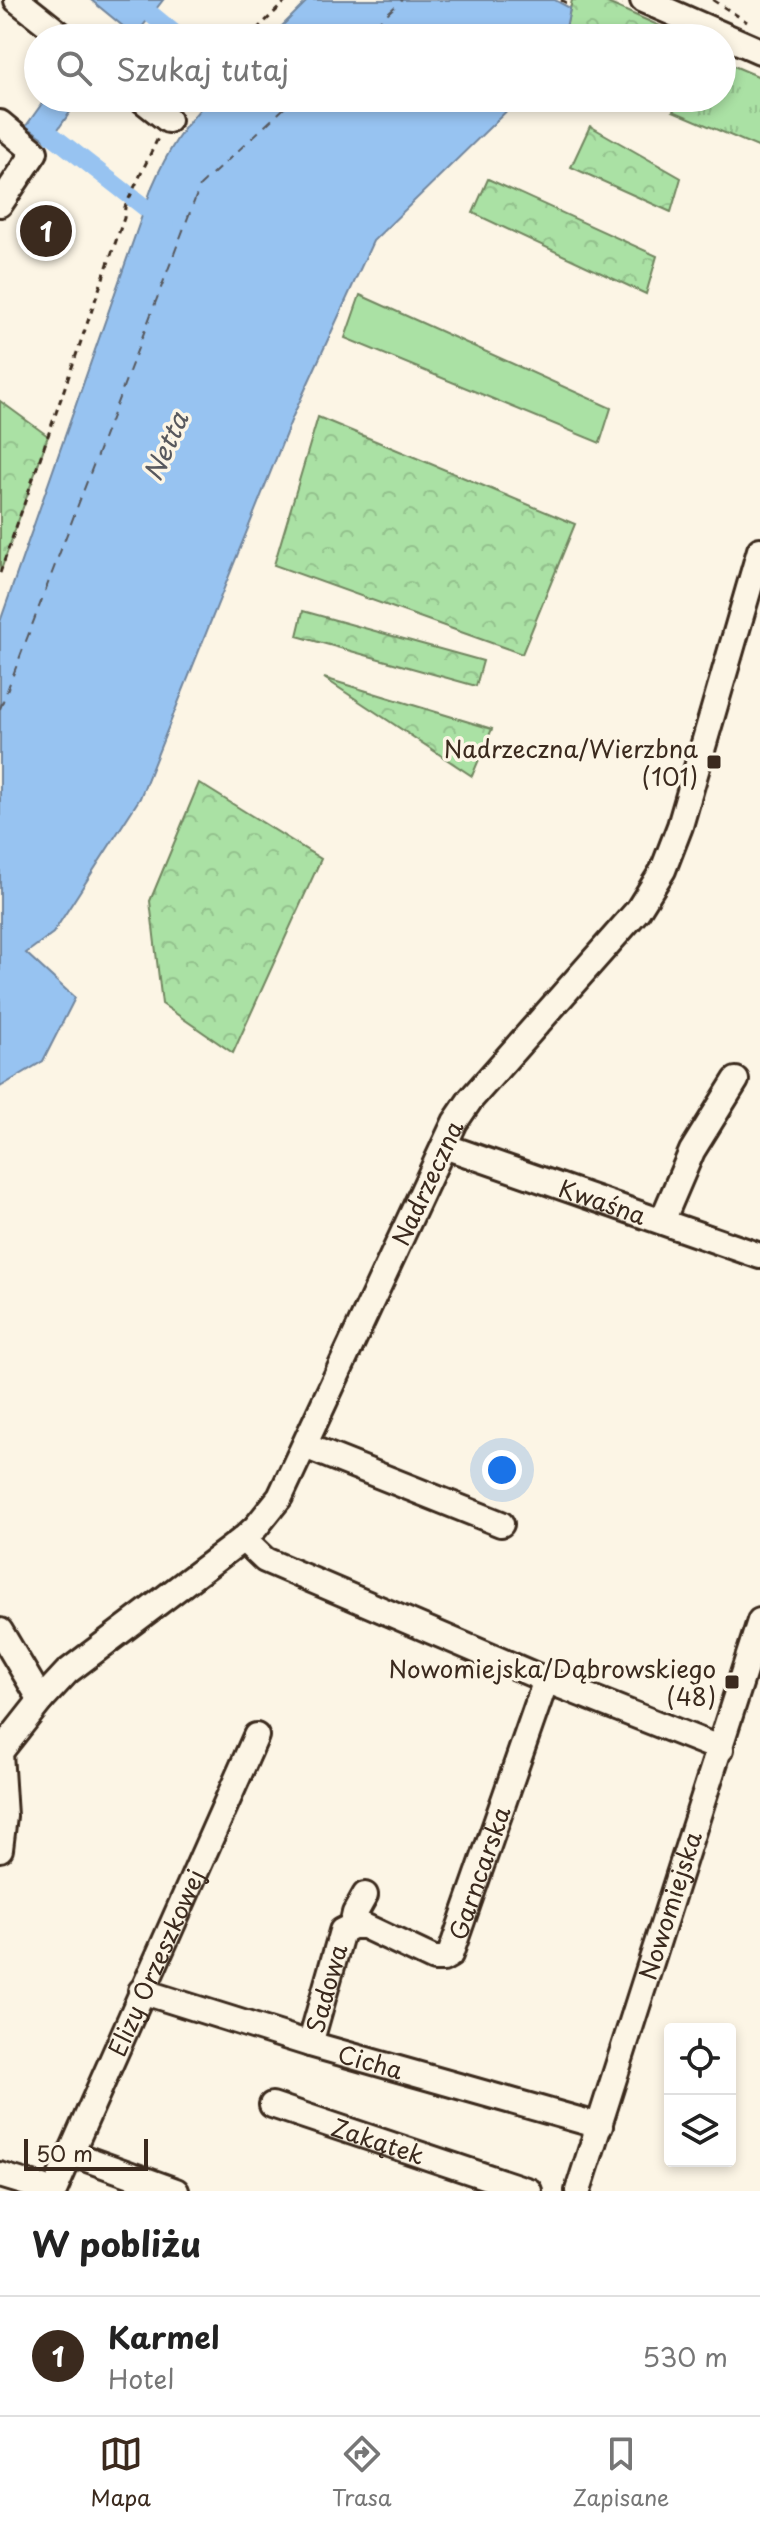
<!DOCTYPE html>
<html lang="pl">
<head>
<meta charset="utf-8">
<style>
  body { margin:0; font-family:"Playpen Sans",sans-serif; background:#f6f6f6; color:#222 }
  .controls { position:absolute; right:24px; bottom:24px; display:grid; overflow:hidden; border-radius:8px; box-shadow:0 4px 12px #0003 }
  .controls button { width:72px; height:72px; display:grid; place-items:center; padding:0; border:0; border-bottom:2px solid #e0e0e0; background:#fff; color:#222; font:40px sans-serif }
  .scale { position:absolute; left:24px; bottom:20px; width:124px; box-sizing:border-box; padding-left:8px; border:4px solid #3b2a1e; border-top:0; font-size:22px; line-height:28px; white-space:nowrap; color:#3b2a1e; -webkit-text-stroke:6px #fcf5e5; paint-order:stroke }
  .you { position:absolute; left:502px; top:1470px; width:28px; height:28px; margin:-20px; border:6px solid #fff; border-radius:50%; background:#1a73e8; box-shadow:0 0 0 12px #1a73e833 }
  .badge { display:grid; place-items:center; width:52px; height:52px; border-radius:50%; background:#3b2a1e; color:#fff; font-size:26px; font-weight:700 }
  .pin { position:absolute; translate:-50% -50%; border:4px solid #fff; box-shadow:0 2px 8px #0006 }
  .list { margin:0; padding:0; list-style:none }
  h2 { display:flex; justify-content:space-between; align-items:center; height:104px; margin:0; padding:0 32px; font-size:34px }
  h2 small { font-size:26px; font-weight:400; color:#767676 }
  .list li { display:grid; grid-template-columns:52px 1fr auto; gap:24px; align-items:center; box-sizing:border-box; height:120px; padding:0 32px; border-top:2px solid #e0e0e0 }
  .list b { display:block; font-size:30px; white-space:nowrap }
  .list p { margin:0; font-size:26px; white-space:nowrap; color:#767676 }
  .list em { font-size:26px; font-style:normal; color:#767676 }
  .icon { flex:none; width:44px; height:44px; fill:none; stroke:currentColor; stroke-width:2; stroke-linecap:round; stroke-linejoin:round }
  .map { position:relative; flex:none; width:760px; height:2191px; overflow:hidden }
  .search { position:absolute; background:#fff; box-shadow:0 4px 12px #0003; left:24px; right:24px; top:24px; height:88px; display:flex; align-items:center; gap:20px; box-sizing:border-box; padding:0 28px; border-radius:44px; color:#767676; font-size:30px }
  .sheet { height:224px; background:#fff }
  nav { display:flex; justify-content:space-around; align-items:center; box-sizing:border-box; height:112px; border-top:2px solid #e0e0e0; background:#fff; font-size:22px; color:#767676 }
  nav a { display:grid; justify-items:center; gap:4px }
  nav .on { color:#3b2a1e }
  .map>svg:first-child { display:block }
  .green { fill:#aae1a4; stroke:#728661; stroke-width:2 }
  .forest { fill:url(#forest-crowns); stroke:#728661; stroke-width:2 }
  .park { fill:url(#park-tufts); stroke:#728661; stroke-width:2 }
  .water { fill:#97c3f1; stroke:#72869d; stroke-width:2 }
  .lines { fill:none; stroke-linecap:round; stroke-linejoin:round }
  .canal { stroke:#97c3f1; stroke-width:18 }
  .ferry { stroke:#57585d; stroke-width:2; stroke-dasharray:10 8; stroke-linecap:butt }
  .minor-casing { stroke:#3b2a1e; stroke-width:30 }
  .path { stroke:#3b2a1e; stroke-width:3; stroke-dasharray:6 6; stroke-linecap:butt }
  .minor { stroke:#fcf5e5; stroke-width:24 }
  .poi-dot { fill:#3b2a1e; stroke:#fcf5e5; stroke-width:3 }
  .labels { text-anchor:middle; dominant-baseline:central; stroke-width:7; stroke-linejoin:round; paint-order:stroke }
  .poi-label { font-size:24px; fill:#3b2a1e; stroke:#fcf5e5; text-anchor:end }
  .street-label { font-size:24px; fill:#3b2a1e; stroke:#fcf5e5 }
  .water-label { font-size:26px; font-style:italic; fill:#57585d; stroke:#fcf5e5 }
</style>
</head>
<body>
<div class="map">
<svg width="760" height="2191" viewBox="0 0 760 2191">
  <defs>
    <pattern id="forest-crowns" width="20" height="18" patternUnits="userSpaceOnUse" patternTransform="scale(2)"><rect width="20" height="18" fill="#aae1a4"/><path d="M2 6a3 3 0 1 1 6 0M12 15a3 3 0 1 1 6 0" fill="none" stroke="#93c18d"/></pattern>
    <pattern id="park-tufts" width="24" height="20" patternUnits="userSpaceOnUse" patternTransform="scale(2)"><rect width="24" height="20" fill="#aae1a4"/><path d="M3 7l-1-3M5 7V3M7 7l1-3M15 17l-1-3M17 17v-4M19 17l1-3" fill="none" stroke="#93c18d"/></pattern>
  </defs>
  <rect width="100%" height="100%" fill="#fcf5e5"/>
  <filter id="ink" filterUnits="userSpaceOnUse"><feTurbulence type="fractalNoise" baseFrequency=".0125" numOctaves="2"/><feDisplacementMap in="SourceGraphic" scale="16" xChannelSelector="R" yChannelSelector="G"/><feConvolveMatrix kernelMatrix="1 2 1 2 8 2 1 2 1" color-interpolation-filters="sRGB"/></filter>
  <g filter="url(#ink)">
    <path class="green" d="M360,295L611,408L600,443L345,338Z"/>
    <path class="forest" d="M572,0H601L687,38H564Z
      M590,126L681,178L671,212L571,167Z
      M488,179L657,256L646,294L473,213Z
      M0,401L48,436L0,573Z
      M318,417L575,524L522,654L274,565Z
      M303,611L483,661L476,686L297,636Z
      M324,678L492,729L472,776Z
      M199,783L321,859L233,1053L162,1004L150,901Z"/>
    <path class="park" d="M722,61L760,77V148L673,111L680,98H722Z"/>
    <path class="water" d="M91,0H163L135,36Z
      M308,0H555L570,8L564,38H270Z
      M46,98H80L49,142L26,126Z
      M210,98H520L373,241L293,416L140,798L53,933L26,953L75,998L43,1061L0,1087V622L152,187C167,152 184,125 210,98Z"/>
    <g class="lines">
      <path class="canal" d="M152,15L180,38
        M53,136L165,223"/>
      <path class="ferry" d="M361,38L402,0
        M0,709L200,186L295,98"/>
      <defs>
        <g id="minor">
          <path d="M17,0L65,38"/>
          <path d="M643,0L760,51"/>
          <path d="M140,98L168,120"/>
          <path d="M0,123L35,152L0,204"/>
          <path id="s1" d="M444,1146L760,1256"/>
          <path d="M662,1221L692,1151L736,1080"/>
          <path d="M305,1446L501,1524"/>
          <path d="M243,1539L265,1560L546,1680L721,1749"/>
          <path d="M0,1631L41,1700"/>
          <path id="s2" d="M0,1752L41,1700L67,1672L243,1539L256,1527L280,1497L455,1122L470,1100L638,910L663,870L680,826L760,550"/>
          <path d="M0,1753L4,1816L0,1849"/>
          <path d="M352,1926L355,1913L365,1895"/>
          <path id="s3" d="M141,1991L310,2044L600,2126"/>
          <path id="s4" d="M310,2044L342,1931L352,1926H364L434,1959H443L450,1955L546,1680"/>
          <path id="s5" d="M272,2105L529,2191"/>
          <path d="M70,2153L176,2191"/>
          <path d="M0,2175L53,2191"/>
          <path id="s6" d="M54,2191L256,1736"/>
          <path id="s7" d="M578,2191L760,1621"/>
        </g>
      </defs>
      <use href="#minor" class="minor-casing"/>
      <path class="path" d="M561,0L571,5
        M611,0L622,5
        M713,0L747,22
        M248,38L287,0
        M181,105L187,98
        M0,573L124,218L125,207L158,138"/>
      <use href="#minor" class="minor"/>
    </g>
  </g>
  <g class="poi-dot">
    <rect x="706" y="754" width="16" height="16" rx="4"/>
    <rect x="724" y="1674" width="16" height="16" rx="4"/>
  </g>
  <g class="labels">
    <g class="poi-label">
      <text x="698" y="748">Nadrzeczna/Wierzbna<tspan x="698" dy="28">(101)</tspan></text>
      <text x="716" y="1668">Nowomiejska/Dąbrowskiego<tspan x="716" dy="28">(48)</tspan></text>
    </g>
    <g class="street-label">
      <text stroke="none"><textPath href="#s2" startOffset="728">Nadrzeczna</textPath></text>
      <text stroke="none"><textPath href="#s1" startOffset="168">Kwaśna</textPath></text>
      <text stroke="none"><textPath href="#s4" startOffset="322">Garncarska</textPath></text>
      <text stroke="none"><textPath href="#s7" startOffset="300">Nowomiejska</textPath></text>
      <text stroke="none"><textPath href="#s6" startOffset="250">Elizy Orzeszkowej</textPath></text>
      <text stroke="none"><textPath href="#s4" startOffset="58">Sadowa</textPath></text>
      <text stroke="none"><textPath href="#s3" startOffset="240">Cicha</textPath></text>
      <text stroke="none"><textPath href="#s5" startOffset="112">Zakątek</textPath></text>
    </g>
    <g class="water-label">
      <text transform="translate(165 446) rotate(-66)">Netta</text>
    </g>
  </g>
</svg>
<div class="controls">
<button><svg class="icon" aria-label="locate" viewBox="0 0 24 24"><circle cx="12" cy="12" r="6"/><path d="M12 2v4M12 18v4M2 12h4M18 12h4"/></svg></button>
<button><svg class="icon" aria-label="layers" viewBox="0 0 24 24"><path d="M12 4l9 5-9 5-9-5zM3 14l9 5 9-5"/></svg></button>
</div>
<div class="scale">50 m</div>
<div class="you"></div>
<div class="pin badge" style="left:46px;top:231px">1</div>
<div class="search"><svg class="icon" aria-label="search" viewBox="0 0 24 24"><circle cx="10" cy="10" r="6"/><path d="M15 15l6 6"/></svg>Szukaj tutaj</div>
</div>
<section class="sheet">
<h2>W pobliżu<small></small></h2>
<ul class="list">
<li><span class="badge">1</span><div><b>Karmel</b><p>Hotel</p></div><em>530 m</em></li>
</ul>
</section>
<nav>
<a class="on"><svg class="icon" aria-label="map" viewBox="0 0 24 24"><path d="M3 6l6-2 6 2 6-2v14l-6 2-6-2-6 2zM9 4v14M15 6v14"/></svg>Mapa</a>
<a><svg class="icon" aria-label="directions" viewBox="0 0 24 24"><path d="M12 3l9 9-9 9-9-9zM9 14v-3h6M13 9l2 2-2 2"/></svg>Trasa</a>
<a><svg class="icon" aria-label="saved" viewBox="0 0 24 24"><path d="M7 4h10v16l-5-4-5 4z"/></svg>Zapisane</a>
</nav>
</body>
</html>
